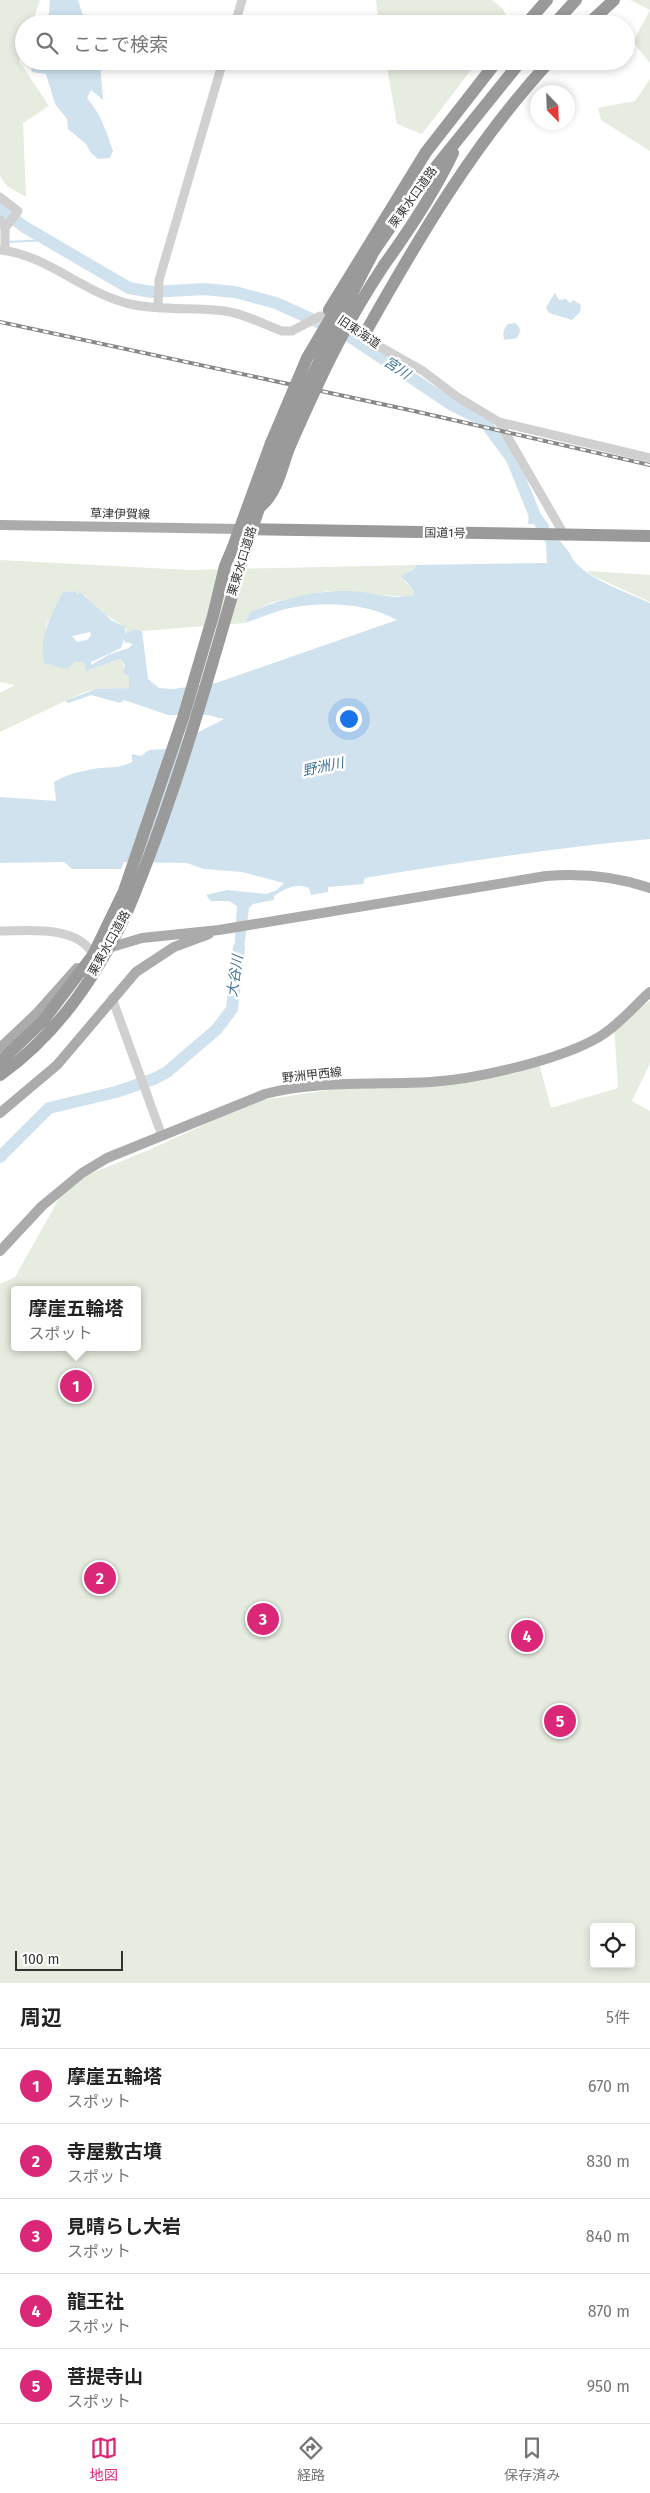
<!DOCTYPE html>
<html lang="ja">
<head>
<meta charset="utf-8">
<style>
  body { margin:0; font-family:"Fira Sans","Noto Sans JP",sans-serif; background:#f2f2f2; color:#222 }
  .controls { position:absolute; right:15px; bottom:15px; display:grid; overflow:hidden; border-radius:5px; box-shadow:0 2px 8px #0003 }
  .controls button { width:45px; height:45px; display:grid; place-items:center; padding:0; border:0; border-bottom:1px solid #e0e0e0; background:#fff; color:#222; font:25px sans-serif }
  .compass { position:absolute; left:530px; top:85px; width:45px; height:45px; border-radius:50%; background:#fff; box-shadow:0 2px 8px #0003; rotate:157deg }
  .scale { position:absolute; left:15px; bottom:12px; width:108px; box-sizing:border-box; padding-left:5px; border:2px solid #333; border-top:0; font-size:14px; line-height:18px; white-space:nowrap; color:#333; -webkit-text-stroke:4px #fff; paint-order:stroke }
  .you { position:absolute; left:348px; top:718px; width:18px; height:18px; margin:-12px; border:4px solid #fff; border-radius:50%; background:#1a73e8; box-shadow:0 0 0 8px #1a73e833 }
  .badge { display:grid; place-items:center; width:32px; height:32px; border-radius:50%; background:#db2777; color:#fff; font-size:16px; font-weight:700 }
  .pin { position:absolute; translate:-50% -50%; border:2px solid #fff; box-shadow:0 1px 5px #0006 }
  .popup { position:absolute; left:11px; top:1286px; width:130px; height:65px; box-sizing:border-box; display:grid; place-content:center; border-radius:5px; background:#fff; filter:drop-shadow(0 1px 4px #0005); font-size:16px; white-space:nowrap; color:#767676 }
  .popup b { font-size:19px; color:#222 }
  .popup::after { content:''; position:absolute; left:50%; top:100%; margin-left:-10px; border:10px solid transparent; border-top-color:#fff }
  .list { margin:0; padding:0; list-style:none }
  h2 { display:flex; justify-content:space-between; align-items:center; height:65px; margin:0; padding:0 20px; font-size:21px }
  h2 small { font-size:16px; font-weight:400; color:#767676 }
  .list li { display:grid; grid-template-columns:32px 1fr auto; gap:15px; align-items:center; box-sizing:border-box; height:75px; padding:0 20px; border-top:1px solid #e0e0e0 }
  .list b { display:block; font-size:19px; white-space:nowrap }
  .list p { margin:0; font-size:16px; white-space:nowrap; color:#767676 }
  .list em { font-size:16px; font-style:normal; color:#767676 }
  .icon { flex:none; width:28px; height:28px; fill:none; stroke:currentColor; stroke-width:2; stroke-linecap:round; stroke-linejoin:round }
  .map { position:relative; flex:none; width:650px; height:1983px; overflow:hidden }
  .search { position:absolute; background:#fff; box-shadow:0 2px 8px #0003; left:15px; right:15px; top:15px; height:55px; display:flex; align-items:center; gap:12px; box-sizing:border-box; padding:0 18px; border-radius:28px; color:#767676; font-size:19px }
  .sheet { height:440px; background:#fff }
  nav { display:flex; justify-content:space-around; align-items:center; box-sizing:border-box; height:70px; border-top:1px solid #e0e0e0; background:#fff; font-size:14px; color:#767676 }
  nav a { display:grid; justify-items:center; gap:2px }
  nav .on { color:#db2777 }
  .map>svg:first-child { display:block }
  .green { fill:#e6ecdf; fill-rule:evenodd }
  .water { fill:#cfe2ee; fill-rule:evenodd }
  .lines { fill:none; stroke-linecap:round; stroke-linejoin:round }
  .stream { stroke:#cfe2ee; stroke-width:2 }
  .river { stroke:#cfe2ee; stroke-width:12 }
  .minor { stroke:#d0d0d0; stroke-width:9 }
  .major { stroke:#ababab; stroke-width:10 }
  .highway { stroke:#9a9a9a; stroke-width:12 }
  .rail-casing { stroke:#888; stroke-width:4 }
  .rail { stroke:#fff; stroke-width:2; stroke-dasharray:5.5; stroke-linecap:butt }
  .highway-bridge { stroke:#9a9a9a; stroke-width:12 }
  .labels { text-anchor:middle; dominant-baseline:central; stroke-width:5; stroke-linejoin:round; paint-order:stroke }
  .street-label { font-size:12px; fill:#333; stroke:#fff }
  .water-label { font-size:14px; font-style:italic; fill:#3f7597; stroke:#fff }
</style>
</head>
<body>
<div class="map">
<svg width="650" height="1983" viewBox="0 0 650 1983">
  <rect width="100%" height="100%" fill="#fff"/>
  <path class="green" d="M0,0H40L32,24H24V47L19,61L49,106L23,123L26,197L7,186L0,176Z
    M376,0H492L503,9L507,17L504,24H379Z
    M630,0H650V63L633,42L650,10Z
    M386,61H478L422,134L397,124Z
    M650,79V151L601,120L598,108L635,101Z
    M0,560L189,570L416,565L404,581L414,591V595L408,597L328,591L273,602L250,612L245,623L142,631L134,629L125,635L126,630C116,617 93,613 86,596L78,595L76,591L63,592L46,626L43,658L65,669L76,662H84L86,671L120,659L129,677V688L96,689L82,693L0,732V693L15,685L0,682Z
    M588,571L650,575V602L589,574Z
    M650,1001V1063L632,1101L650,1111V1983H0V1284L15,1277L60,1197L83,1177L151,1149L256,1101L361,1085L426,1084L516,1073L539,1063L551,1108L618,1088L614,1024ZM15,1290H137V1347H15ZM594,1927H631V1964H594Z"/>
  <path class="water" d="M50,0H78L82,13L91,24H48Z
    M29,61H100L103,100L91,90L87,98C101,114 106,131 113,151L110,158L98,159L91,153L86,144L68,129L67,119L55,104L46,74L32,72Z
    M555,293L559,300L566,299L570,303L573,300L581,305L580,312L572,320L549,313L546,307Z
    M515,323L519,327L520,331L517,338L504,340C503,333 503,329 508,324Z
    M536,512L569,552C578,577 627,592 650,603V839C554,848 460,862 365,878L363,884L328,887V892L311,895L309,888C295,883 286,888 274,896V900L253,904L249,908L243,957H240L239,964H235L234,956L237,906L229,901H211L206,895L227,890L266,894L277,890L284,883L242,872L204,869L187,863L124,862L121,869H72L64,862L0,863V797L56,801L54,782C67,774 85,770 100,768C113,767 120,768 132,762V754L141,756L149,750L165,749L224,719L208,715H168L124,700L120,703L91,695L69,703L65,701L96,689L129,688V677L123,672L125,666L120,659L86,671L84,662H76L66,669L44,663C38,638 52,613 63,592L76,591L78,595L80,592L111,620L125,627V634L134,629L142,631L148,679L159,688L173,689L216,683L397,620C368,603 323,601 290,608C275,611 260,618 245,623L250,612C280,599 316,590 348,591C370,591 392,601 414,595V591L401,576L413,570L416,565L547,563L546,543L536,524H528L529,514ZM90,632L91,635L87,640L77,642L72,636ZM124,639L125,644L127,642L133,644L129,648L110,654L91,665V662L121,648Z"/>
  <g class="lines">
    <path class="stream" d="M7,242L48,240"/>
    <path class="river" d="M0,208L23,226L129,288L152,292L204,289L235,292L276,303L349,336L452,405L484,421L512,459L535,516L543,527
      M0,1157L49,1108L116,1092L154,1079L167,1072L217,1029L232,1009L239,948"/>
    <path class="minor" d="M235,24L242,0
      M0,197L18,211L5,228
      M0,220L5,228V250
      M0,250C48,255 83,293 130,304C161,311 193,307 225,311C245,314 263,324 282,331H292L320,316H337L375,344L423,371L456,396L499,422L650,458
      M158,308L159,280L223,61
      M499,422L565,536
      M0,931C27,931 76,925 92,953
      M112,998L162,1136"/>
    <path class="major" d="M0,525L239,529
      M105,949L142,938L219,930L546,876C583,873 615,876 650,888
      M0,1048L36,1014L77,968
      M0,1113L57,1065L136,972L174,947L209,934
      M0,1251L42,1206L82,1173L107,1158L265,1094C320,1080 376,1085 431,1082C477,1079 560,1060 599,1037C618,1026 634,1006 650,992"/>
    <path class="highway" d="M526,24L547,0
      M554,24L576,0
      M588,24L614,0
      M374,251L409,200L521,61
      M384,265C410,229 434,193 453,153
      M329,310L426,152L497,61
      M364,335C418,239 474,143 550,61
      M261,506C277,493 282,467 289,448
      M239,529L650,536
      M233,547L271,443
      M127,912C177,793 211,668 247,544
      M0,1062L43,1021"/>
    <defs>
      <path id="rail" d="M0,322L414,411L650,465"/>
    </defs>
    <use href="#rail" class="rail-casing"/>
    <use href="#rail" class="rail"/>
    <path class="highway-bridge" d="M271,443L307,358L340,302
      M289,448C318,382 344,325 384,265
      M247,544C281,439 323,348 374,251
      M43,1021L93,955L124,891L183,718L213,616L225,566L233,547
      M0,1075C57,1035 98,974 127,912"/>
  </g>
  <g class="labels">
    <g class="street-label">
      <text transform="translate(413 197) rotate(-54)">栗東水口道路</text>
      <text transform="translate(359 332) rotate(34)">旧東海道</text>
      <text transform="translate(120 514) rotate(1)">草津伊賀線</text>
      <text transform="translate(445 533) rotate(1)">国道1号</text>
      <text transform="translate(242 561) rotate(-73)">栗東水口道路</text>
      <text transform="translate(109 943) rotate(-61)">栗東水口道路</text>
      <text transform="translate(312 1075) rotate(-6)">野洲甲西線</text>
    </g>
    <g class="water-label">
      <text transform="translate(397 368) rotate(34)">宮川</text>
      <text transform="translate(323 767) rotate(-12)">野洲川</text>
      <text transform="translate(235 976) rotate(-82)">大谷川</text>
    </g>
  </g>
</svg>
<div class="controls">
<button><svg class="icon" aria-label="locate" viewBox="0 0 24 24"><circle cx="12" cy="12" r="6"/><path d="M12 2v4M12 18v4M2 12h4M18 12h4"/></svg></button>
</div>
<svg class="compass" viewBox="-18 -18 36 36"><path d="M0-13l5 13h-10z" fill="#e53935"/><path d="M0 13l5-13h-10z" fill="#767676"/></svg>
<div class="scale">100 m</div>
<div class="you"></div>
<div class="pin badge" style="left:76px;top:1386px">1</div>
<div class="popup"><b>摩崖五輪塔</b>スポット</div>
<div class="pin badge" style="left:100px;top:1578px">2</div>
<div class="pin badge" style="left:263px;top:1619px">3</div>
<div class="pin badge" style="left:527px;top:1636px">4</div>
<div class="pin badge" style="left:560px;top:1721px">5</div>
<div class="search"><svg class="icon" aria-label="search" viewBox="0 0 24 24"><circle cx="10" cy="10" r="6"/><path d="M15 15l6 6"/></svg>ここで検索</div>
</div>
<section class="sheet">
<h2>周辺<small>5件</small></h2>
<ul class="list">
<li><span class="badge">1</span><div><b>摩崖五輪塔</b><p>スポット</p></div><em>670 m</em></li>
<li><span class="badge">2</span><div><b>寺屋敷古墳</b><p>スポット</p></div><em>830 m</em></li>
<li><span class="badge">3</span><div><b>見晴らし大岩</b><p>スポット</p></div><em>840 m</em></li>
<li><span class="badge">4</span><div><b>龍王社</b><p>スポット</p></div><em>870 m</em></li>
<li><span class="badge">5</span><div><b>菩提寺山</b><p>スポット</p></div><em>950 m</em></li>
</ul>
</section>
<nav>
<a class="on"><svg class="icon" aria-label="map" viewBox="0 0 24 24"><path d="M3 6l6-2 6 2 6-2v14l-6 2-6-2-6 2zM9 4v14M15 6v14"/></svg>地図</a>
<a><svg class="icon" aria-label="directions" viewBox="0 0 24 24"><path d="M12 3l9 9-9 9-9-9zM9 14v-3h6M13 9l2 2-2 2"/></svg>経路</a>
<a><svg class="icon" aria-label="saved" viewBox="0 0 24 24"><path d="M7 4h10v16l-5-4-5 4z"/></svg>保存済み</a>
</nav>
</body>
</html>
